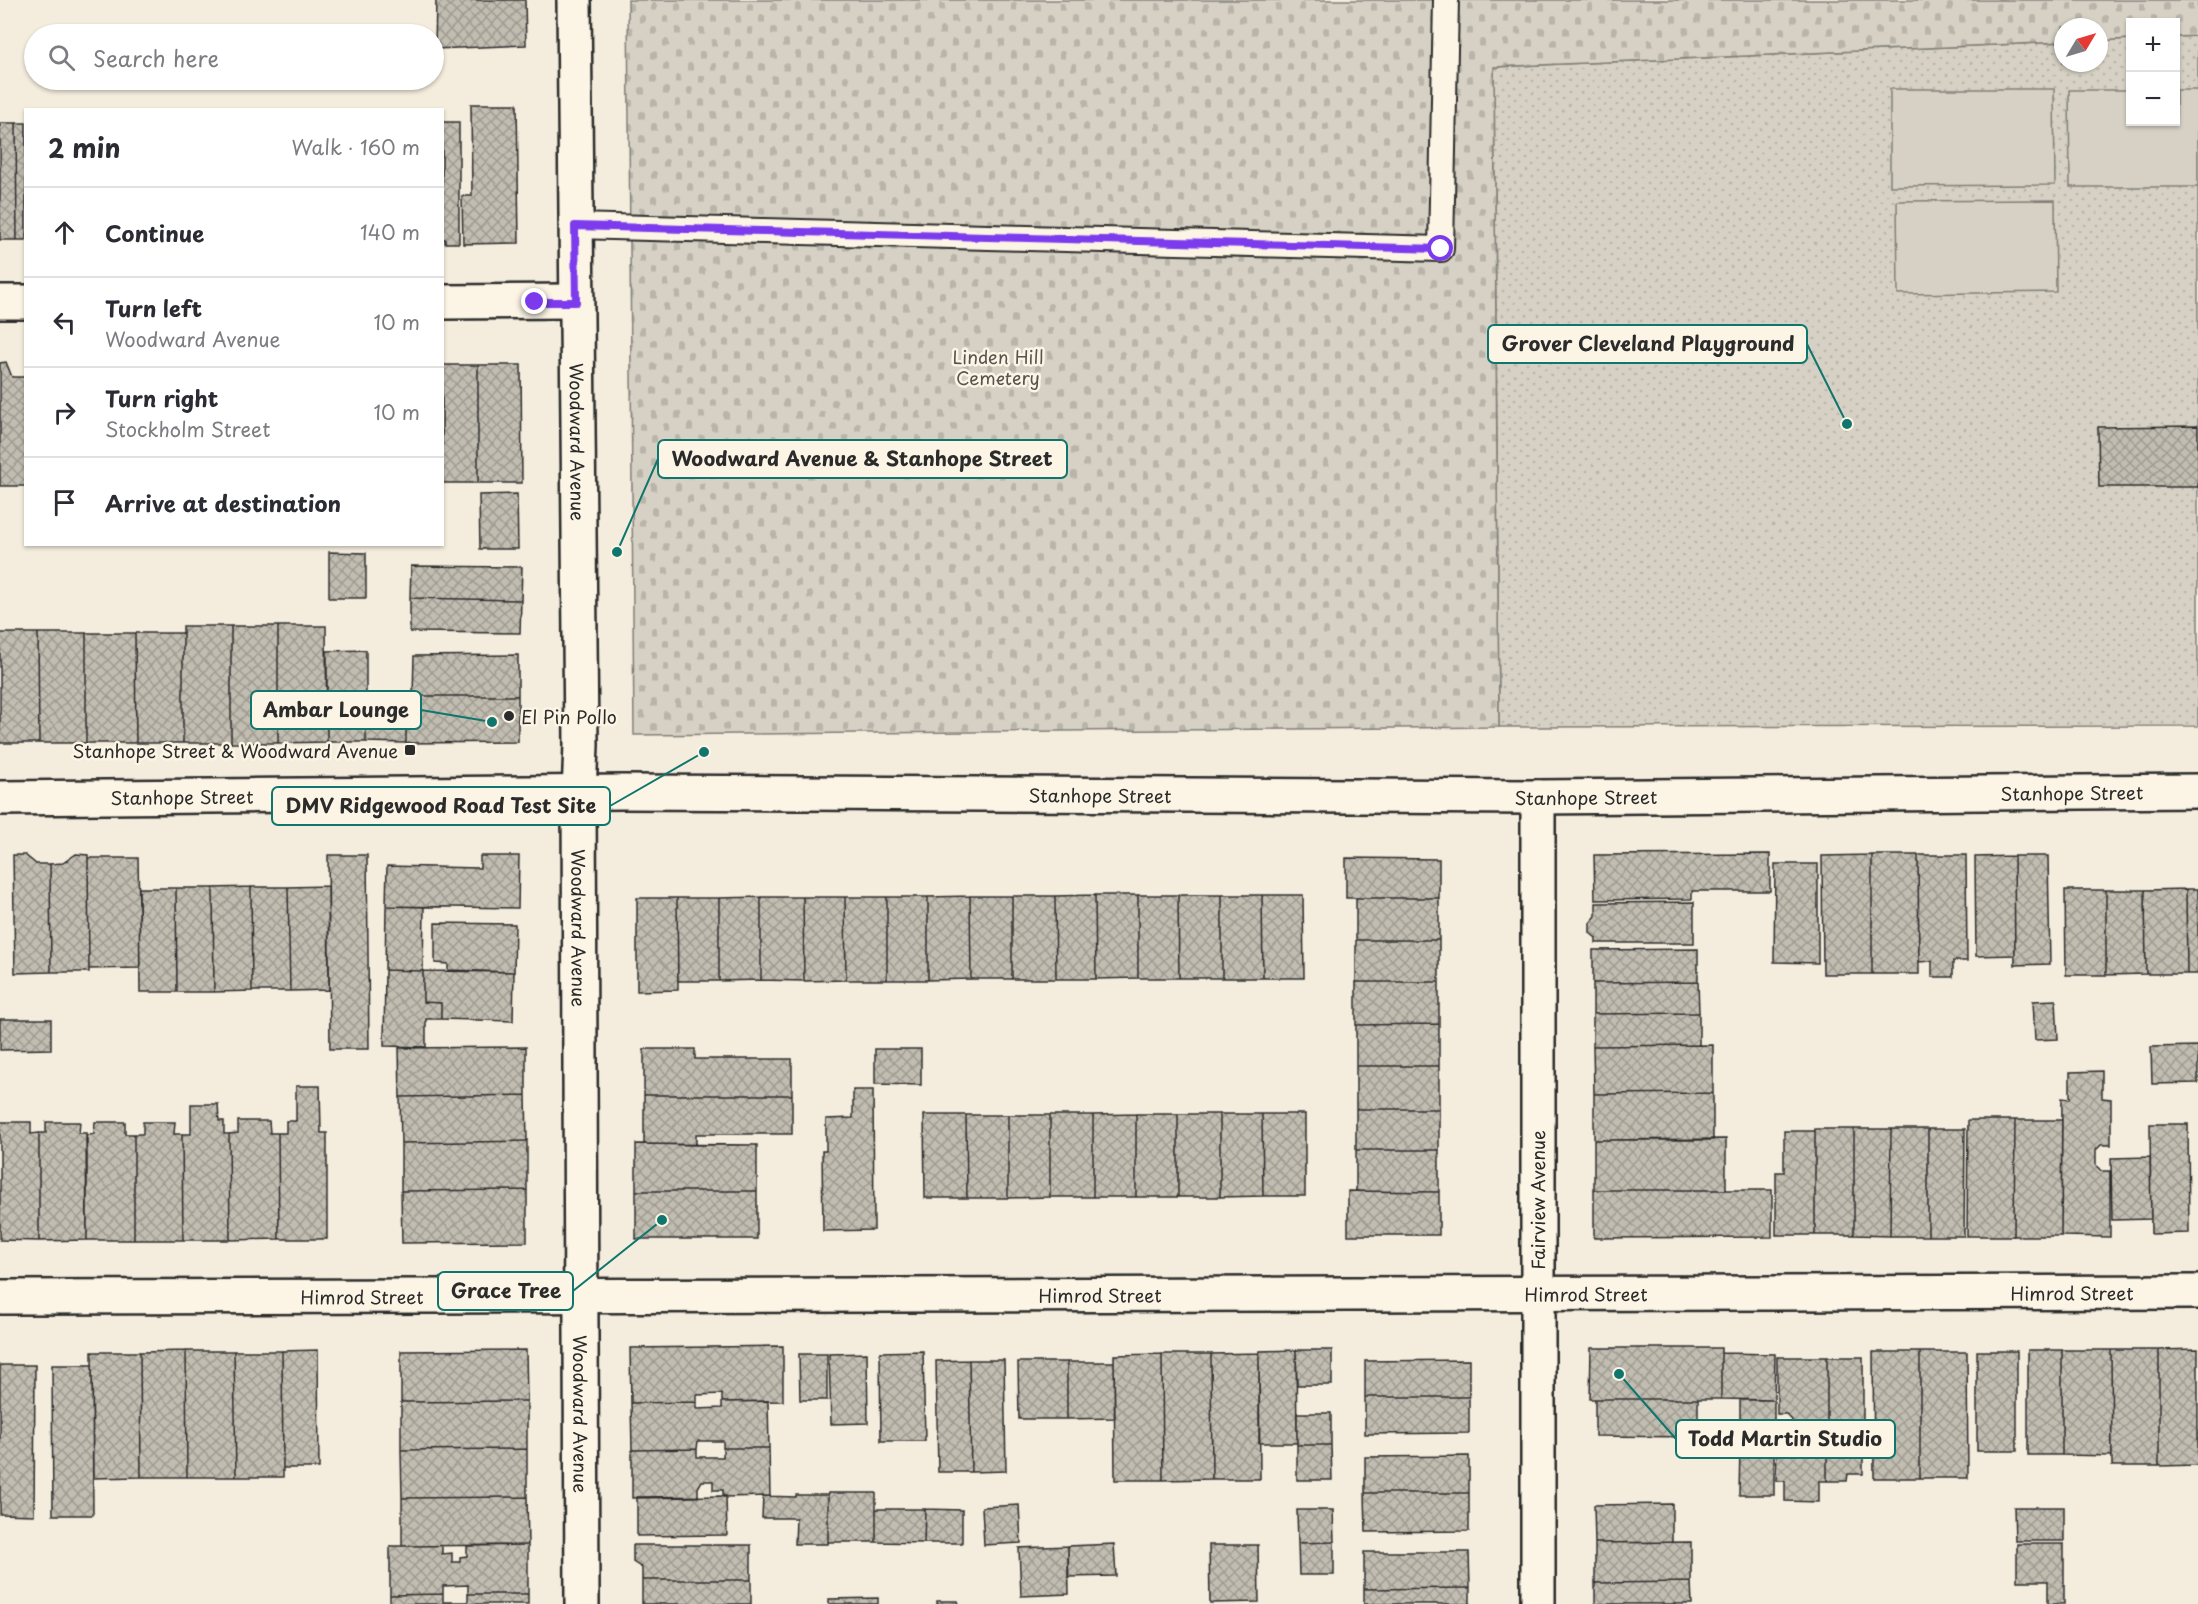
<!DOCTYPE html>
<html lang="en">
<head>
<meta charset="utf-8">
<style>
  body { margin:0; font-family:"Playpen Sans",sans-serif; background:#f2f2f3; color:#2b2b33 }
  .controls { position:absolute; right:18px; top:18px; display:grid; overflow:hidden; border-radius:0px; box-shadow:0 2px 4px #0004 }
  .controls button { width:54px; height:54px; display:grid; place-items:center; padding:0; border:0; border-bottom:2px solid #e1e1e2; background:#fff; color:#2b2b33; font:30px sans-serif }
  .compass { position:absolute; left:2054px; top:18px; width:54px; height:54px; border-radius:50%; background:#fff; box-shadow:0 2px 4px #0004; rotate:52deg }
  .stop { position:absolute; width:18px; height:18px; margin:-14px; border:4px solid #7c3aed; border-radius:50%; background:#fff }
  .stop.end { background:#7c3aed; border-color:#fff; box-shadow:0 2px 6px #0008 }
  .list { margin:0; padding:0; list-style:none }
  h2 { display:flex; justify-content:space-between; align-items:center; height:78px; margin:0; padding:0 24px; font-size:26px }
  h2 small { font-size:20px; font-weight:400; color:#7c7c81 }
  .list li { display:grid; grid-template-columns:39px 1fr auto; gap:18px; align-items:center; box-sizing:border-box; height:90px; padding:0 24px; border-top:2px solid #e1e1e2 }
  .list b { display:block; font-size:22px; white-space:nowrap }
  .list p { margin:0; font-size:20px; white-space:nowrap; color:#7c7c81 }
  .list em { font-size:20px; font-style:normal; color:#7c7c81 }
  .icon { flex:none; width:33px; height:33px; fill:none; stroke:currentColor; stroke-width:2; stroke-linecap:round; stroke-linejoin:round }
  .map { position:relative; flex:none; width:2198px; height:1604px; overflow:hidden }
  .search { position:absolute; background:#fff; box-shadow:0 2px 4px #0004; left:24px; top:24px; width:420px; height:66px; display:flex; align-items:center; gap:15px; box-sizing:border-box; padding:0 21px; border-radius:33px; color:#7c7c81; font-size:22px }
  .panel { position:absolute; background:#fff; box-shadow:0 2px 4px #0004; left:24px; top:108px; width:420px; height:438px; border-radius:0px }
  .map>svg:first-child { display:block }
  .green { fill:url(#green-dots); stroke:#807e78; stroke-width:1.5 }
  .cemetery { fill:url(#cemetery-stones); stroke:#807e78; stroke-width:1.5 }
  .pitch { fill:#d6d1c4; stroke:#807e78; stroke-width:1.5 }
  .building { fill:url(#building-cross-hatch); stroke:#2b2b2b; stroke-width:1.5 }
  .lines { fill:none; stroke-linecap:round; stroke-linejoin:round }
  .service-casing { stroke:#2b2b2b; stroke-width:28 }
  .minor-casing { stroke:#2b2b2b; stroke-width:38 }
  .service { stroke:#fcf5e5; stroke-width:24 }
  .minor { stroke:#fcf5e5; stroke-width:33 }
  .route { stroke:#7c3aed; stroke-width:8 }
  .poi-dot { fill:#2b2b2b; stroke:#fcf5e5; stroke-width:2 }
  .labels { text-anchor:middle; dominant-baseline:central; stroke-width:5; stroke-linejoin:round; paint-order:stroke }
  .park-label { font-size:18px; fill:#565451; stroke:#fcf5e5 }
  .street-label { font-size:18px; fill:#2b2b2b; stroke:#fcf5e5 }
  .poi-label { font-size:18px; fill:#2b2b2b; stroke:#fcf5e5; text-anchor:start }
  .leader { fill:none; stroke:#0f766e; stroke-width:2 }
  .callout-dot { fill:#0f766e; stroke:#fcf5e5; stroke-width:2 }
  .callout { fill:#fcf5e5; stroke:#0f766e; stroke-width:2 }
  .callout-label { font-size:20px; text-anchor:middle; font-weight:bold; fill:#2b2b2b }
</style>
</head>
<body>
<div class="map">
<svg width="2198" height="1604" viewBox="0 0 2198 1604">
  <defs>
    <pattern id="green-dots" width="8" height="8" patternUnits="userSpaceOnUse" patternTransform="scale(1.5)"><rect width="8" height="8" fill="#d6d1c4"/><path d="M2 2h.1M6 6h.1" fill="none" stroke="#b8b4a9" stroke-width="1.8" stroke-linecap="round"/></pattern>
    <pattern id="cemetery-stones" width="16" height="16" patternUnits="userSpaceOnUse" patternTransform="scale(1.5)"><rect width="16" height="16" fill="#d6d1c4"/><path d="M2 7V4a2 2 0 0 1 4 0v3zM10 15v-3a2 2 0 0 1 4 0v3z" fill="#b8b4a9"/></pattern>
    <pattern id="building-cross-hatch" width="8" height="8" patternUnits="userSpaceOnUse" patternTransform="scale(1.5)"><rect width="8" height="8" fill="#c2bdb1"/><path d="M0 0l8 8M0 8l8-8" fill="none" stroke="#9e9a90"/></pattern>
  </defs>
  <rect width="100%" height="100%" fill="#f4edde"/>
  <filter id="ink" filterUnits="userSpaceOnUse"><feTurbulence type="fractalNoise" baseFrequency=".0167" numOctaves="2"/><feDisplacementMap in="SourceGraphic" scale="12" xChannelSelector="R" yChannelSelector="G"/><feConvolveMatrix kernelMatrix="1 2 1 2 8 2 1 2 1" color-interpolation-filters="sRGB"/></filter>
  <g filter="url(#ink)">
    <path class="green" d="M2198,36V726L1499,727L1494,67L2063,42V63H2099V41L2130,39V122H2176V37Z"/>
    <path class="cemetery" d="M628,0H2198V36L2176,37V22H2130V39L2099,41V27H2063V42L1494,67L1499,727L634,735Z"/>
    <path class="pitch" d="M1890,89H2054L2055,185L1890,186Z
      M2069,90H2130V122H2176V90H2198V187H2070Z
      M2055,200L2056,292L1898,294L1897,201Z"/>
    <path class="building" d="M436,0H525L526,45L435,49Z
      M471,104H517L519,243L463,244L462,196H472Z
      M442,122H459V243H445V239H442Z
      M0,123H16L17,240H0Z
      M16,123H26V240H17Z
      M6,362L12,377H26V486H0V363Z
      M442,365H478V483H442Z
      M478,365H521L522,483H478Z
      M2198,426V487H2099L2098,427Z
      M517,494L518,549H480L479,495Z
      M329,552L366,553V598H329Z
      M411,566L522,567L521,600L410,598Z
      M410,598L521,600L520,633L410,632Z
      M183,626H231V743H183Z
      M231,626H278V743H231Z
      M278,626H326L327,742L278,743Z
      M0,633H38L39,743H0Z
      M38,633H86V743H39Z
      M86,633H135L136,743H86Z
      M135,633H183V743H136Z
      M366,650V742H327V651Z
      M518,655V696H413L414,656Z
      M387,696H406V743L366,742V709H387Z
      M406,696H518V742L406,743Z
      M76,854L88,855L89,972H51L50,864L63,863Z
      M1770,854V891H1692V899L1595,900L1594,855Z
      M13,855H25L36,864H50L51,972L15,973Z
      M328,855H367L369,1049H330Z
      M1872,855V974H1823L1822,856Z
      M1872,855H1918L1919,974H1872Z
      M1918,855H1966L1967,961H1953V977H1932V961L1919,962Z
      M480,856H519L518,908L386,906L387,866L480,868Z
      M2014,856L2015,955L1976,956L1975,857Z
      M2014,856H2048L2050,964L2015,965Z
      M88,858H138L140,968L89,969Z
      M1346,858L1439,859V898H1346Z
      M1775,864H1818V963L1774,962Z
      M328,886L329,990L290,991L288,887Z
      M251,887L252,991L214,992L213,888Z
      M251,887H288L290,991H252Z
      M139,888H176L177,992H140Z
      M176,888H213L214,992H177Z
      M2186,889L2187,974H2146L2145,890Z
      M2186,889H2198V974H2187Z
      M2065,890H2106V975H2066Z
      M2106,890H2145L2146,974L2106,975Z
      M1095,895L1096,979H1056L1055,896Z
      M1095,895H1138V978L1096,979Z
      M1138,895H1178L1179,978H1138Z
      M1178,895H1222V978H1179Z
      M1222,895H1262L1263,978H1222Z
      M1262,895H1303L1304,978H1263Z
      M970,896L971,979L928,980V897Z
      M970,896H1012V979H971Z
      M1012,896H1055L1056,979H1012Z
      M761,897V980L719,981V898Z
      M761,897H803L804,981L761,980Z
      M803,897H845L846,980L804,981Z
      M845,897H887V980H846Z
      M887,897H928V980H887Z
      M637,898H677L678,990L637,991Z
      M677,898H719V981H678Z
      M1356,898H1439V940H1356Z
      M1694,902V943H1596V938L1590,933V923L1596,916V903Z
      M386,906L424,907L423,971L385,970Z
      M435,923L515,924L514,972L448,970V964L435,963Z
      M1356,940H1439V982H1356Z
      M1698,949V982L1593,983V950Z
      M385,970L423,971V1002L441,1003V1019H426V1047L384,1046Z
      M423,971L514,972L513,1021L441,1019V1003L423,1002Z
      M1356,982H1439V1024L1356,1025Z
      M1698,982L1699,1013L1593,1014V983Z
      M2056,1000L2058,1039L2035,1040L2033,1001Z
      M1699,1013V1045L1593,1046V1014Z
      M0,1019H51V1049L0,1050Z
      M1439,1024V1066H1356V1025Z
      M1713,1045V1093L1594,1094L1593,1046Z
      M2198,1046V1083L2152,1084L2151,1047Z
      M526,1047V1095L400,1097L399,1048Z
      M644,1049H695V1059H792V1095H644Z
      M875,1049H921V1085L875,1084Z
      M1356,1066H1439V1109H1356Z
      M2102,1071V1098L2111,1099V1145H2101L2096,1150V1165L2101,1171H2110V1237L2061,1236L2062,1098L2070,1099V1072Z
      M296,1086H320L321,1133H327V1239H279L278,1133H286V1121H296Z
      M853,1090H873L874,1230L823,1231L822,1151H826V1119L853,1118Z
      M1713,1093V1140H1594V1094Z
      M526,1095L527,1141L401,1143L400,1097Z
      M644,1095H792V1134H696V1145L644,1144Z
      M191,1104H218L219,1121H224V1134H229L230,1240H183L182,1134H191Z
      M1356,1109H1439V1150H1356Z
      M1136,1114V1197H1093V1115Z
      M1136,1114H1178V1197H1136Z
      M1178,1114H1220V1197H1178Z
      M1220,1114H1262L1263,1196L1220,1197Z
      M1262,1114H1305V1196H1263Z
      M924,1115H966L967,1198H925Z
      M966,1115H1008V1198H967Z
      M1008,1115H1050V1197L1008,1198Z
      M1050,1115H1093V1197H1050Z
      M1968,1120H2015L2014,1236H1967Z
      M2015,1120H2062L2061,1236H2014Z
      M238,1121H269L270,1133H278L279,1239L230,1240L229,1134L238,1133Z
      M0,1122H31V1134L39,1133V1241L0,1240Z
      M46,1122H80L79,1133H86L87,1240L39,1241V1133H46Z
      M95,1122H125V1134H134V1240H87V1135L94,1134Z
      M143,1122H175L174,1134H182L183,1240H134V1134H143Z
      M2150,1124H2188L2189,1233L2151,1234Z
      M1815,1129H1854V1235H1815Z
      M1854,1129H1891L1890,1236L1854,1235Z
      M1891,1129H1928V1236H1890Z
      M1928,1129H1965L1964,1236H1928Z
      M1784,1131H1815V1235H1776V1172H1784Z
      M1726,1139V1190H1594V1140Z
      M527,1141V1190L401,1191V1143Z
      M636,1144L757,1145V1191H636Z
      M1356,1150H1439V1192L1356,1191Z
      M2150,1157L2151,1219L2112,1220L2111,1158Z
      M527,1190V1242L402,1243L401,1191Z
      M1594,1190H1772V1237L1594,1238Z
      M636,1191H757V1239H636Z
      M1348,1191L1439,1192V1235H1348Z
      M783,1346V1401L722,1402V1394L697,1395V1402L631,1403L630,1348Z
      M1591,1348H1721V1399H1590Z
      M2198,1349V1465L2159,1466V1350Z
      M318,1350L319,1468H283L282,1351Z
      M526,1350L527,1401L401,1402V1351Z
      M1296,1350L1297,1443H1259V1351Z
      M1296,1350H1332V1385H1297Z
      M2028,1350H2062V1455H2028Z
      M2062,1350H2111L2112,1456L2062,1455Z
      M2111,1350H2159V1466H2112Z
      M186,1351L187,1477H141L140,1352Z
      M186,1351H234L236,1477H187Z
      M234,1351H282L283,1477H236Z
      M923,1351L925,1441H881L880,1352Z
      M1977,1351H2017V1451H1977Z
      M92,1352H140L141,1477L93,1478Z
      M1873,1352H1920V1478H1874Z
      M1920,1352H1967L1968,1478H1920Z
      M867,1353L868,1423L831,1424L829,1354Z
      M1259,1353L1260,1479H1212L1211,1354Z
      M1721,1353L1775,1354L1774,1400L1721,1399Z
      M799,1354H827V1400H800Z
      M1162,1354L1163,1480H1115L1114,1355Z
      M1162,1354H1211L1212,1479L1163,1480Z
      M1777,1357H1827V1481H1819V1502L1785,1501V1481H1776L1777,1442H1785V1429H1792V1420L1786,1414H1777Z
      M1827,1357H1863V1474H1848L1847,1481H1827Z
      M969,1360L971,1472H938L936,1361Z
      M969,1360H1004L1006,1471L971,1472Z
      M1469,1360V1397H1365V1361Z
      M1018,1362H1067V1419H1019Z
      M1067,1362H1114L1115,1418L1067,1419Z
      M0,1365H35L34,1515L0,1514Z
      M52,1365H92L93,1515H53Z
      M1365,1397H1469V1433L1365,1434Z
      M1595,1399H1698V1437L1595,1436Z
      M1740,1400H1774V1448L1740,1447Z
      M527,1401V1449L401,1450V1402Z
      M768,1401L769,1448H723V1441H698L697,1449L632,1450L631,1403L697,1402V1409L722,1408V1402Z
      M1297,1413H1331V1445H1297Z
      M1297,1445H1331L1332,1480H1297Z
      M1740,1447L1774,1448V1495H1739Z
      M723,1448H769L770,1496L723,1497V1490H713V1481H702L698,1488V1497L632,1498V1450L697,1449V1457H723Z
      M527,1449V1497L402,1498L401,1450Z
      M1469,1456V1493H1365V1457Z
      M828,1493H876V1542H828Z
      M1365,1493H1469V1531L1366,1532Z
      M796,1495H828V1544H795L796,1518H762L763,1496L796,1497Z
      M726,1496L727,1535L637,1536V1497Z
      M527,1497L528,1545L402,1546V1498Z
      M1672,1504V1542L1595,1543L1594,1505Z
      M1019,1505L1021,1543L984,1545L982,1507Z
      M2014,1507H2064V1541H2015Z
      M876,1509H925L924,1543L876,1542Z
      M925,1509L962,1510V1543H924Z
      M1297,1510H1333L1334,1542L1298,1543Z
      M1334,1542V1575H1299L1298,1543Z
      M1691,1542V1582L1595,1583V1543Z
      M1114,1544L1116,1576L1068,1577V1546Z
      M2017,1544H2064V1604H2048V1581H2017Z
      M528,1545V1594H468V1585L443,1586V1594L390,1595V1546H442V1554L452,1553V1562H460V1557L467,1556V1546Z
      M633,1545H751V1580H642V1568L633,1562Z
      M1209,1545H1258L1259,1602L1210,1603Z
      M1068,1546L1069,1594L1021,1596L1019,1548Z
      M1364,1552H1469L1470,1588L1364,1589Z
      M642,1580H751V1604H642Z
      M1691,1582L1692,1604H1595V1583Z
      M1470,1588V1604H1364V1589Z
      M443,1594V1602H468V1594H528V1604H390V1595Z
      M878,1598V1604H829V1599Z
      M937,1601H958L959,1604H937Z"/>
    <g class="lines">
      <defs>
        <path id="service" d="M575,226L1441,249L1446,0"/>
        <g id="minor">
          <path id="s1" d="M574,0L581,745L579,794L582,1604"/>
          <path d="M0,302H26"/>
          <path d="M442,302L576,301"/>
          <path d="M1538,797V1604"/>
          <path id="s2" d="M0,798L623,792L1538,797L2198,791"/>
          <path id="s3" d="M0,1297L2198,1292"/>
        </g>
      </defs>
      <use href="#service" class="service-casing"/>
      <use href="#minor" class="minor-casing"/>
      <use href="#service" class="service"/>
      <use href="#minor" class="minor"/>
    </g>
  </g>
  <g class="lines" filter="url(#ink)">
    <path class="route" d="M535,302H576L575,226L1441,249"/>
  </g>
  <g class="poi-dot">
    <circle cx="509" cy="716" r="6"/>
    <rect x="404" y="744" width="12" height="12" rx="3"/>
  </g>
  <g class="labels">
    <g class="park-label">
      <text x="998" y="356">Linden Hill<tspan x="998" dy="21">Cemetery</tspan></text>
    </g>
    <g class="street-label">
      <text stroke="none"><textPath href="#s1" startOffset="442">Woodward Avenue</textPath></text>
      <text stroke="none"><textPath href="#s2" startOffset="2072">Stanhope Street</textPath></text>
      <text stroke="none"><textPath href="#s2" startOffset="1100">Stanhope Street</textPath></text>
      <text stroke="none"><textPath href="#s2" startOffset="182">Stanhope Street</textPath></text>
      <text stroke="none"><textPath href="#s2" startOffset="1586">Stanhope Street</textPath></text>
      <text stroke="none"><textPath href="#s1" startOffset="928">Woodward Avenue</textPath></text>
      <text transform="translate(1537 1200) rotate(-90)">Fairview Avenue</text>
      <text stroke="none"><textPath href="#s3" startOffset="2072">Himrod Street</textPath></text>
      <text stroke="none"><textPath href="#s3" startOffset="1586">Himrod Street</textPath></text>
      <text stroke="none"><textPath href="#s3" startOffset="1100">Himrod Street</textPath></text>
      <text stroke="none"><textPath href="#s3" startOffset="362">Himrod Street</textPath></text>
      <text stroke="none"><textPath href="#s1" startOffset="1414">Woodward Avenue</textPath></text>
    </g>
    <g class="poi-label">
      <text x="521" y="716">El Pin Pollo</text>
      <text x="398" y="750" text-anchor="end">Stanhope Street &amp; Woodward Avenue</text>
    </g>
  </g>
  <path class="leader" d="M1847 424L1807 344M617 552L658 459M492 722L421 710M704 752L610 806M662 1220L573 1291M1619 1374L1676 1439"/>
  <g class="callout-dot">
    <circle cx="1847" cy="424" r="6"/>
    <circle cx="617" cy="552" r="6"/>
    <circle cx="492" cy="722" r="6"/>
    <circle cx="704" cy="752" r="6"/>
    <circle cx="662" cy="1220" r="6"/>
    <circle cx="1619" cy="1374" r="6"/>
  </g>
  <g class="callout">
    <rect x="1488" y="325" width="319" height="38" rx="6"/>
    <rect x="658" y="440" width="409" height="38" rx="6"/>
    <rect x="251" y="691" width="170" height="38" rx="6"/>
    <rect x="272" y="787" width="338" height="38" rx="6"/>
    <rect x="438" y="1272" width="135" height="38" rx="6"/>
    <rect x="1676" y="1420" width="219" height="38" rx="6"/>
  </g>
  <g class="callout-label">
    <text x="1648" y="351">Grover Cleveland Playground</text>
    <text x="862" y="466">Woodward Avenue &amp; Stanhope Street</text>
    <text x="336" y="717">Ambar Lounge</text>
    <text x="441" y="813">DMV Ridgewood Road Test Site</text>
    <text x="506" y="1298">Grace Tree</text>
    <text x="1785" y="1446">Todd Martin Studio</text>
  </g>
</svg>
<div class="controls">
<button>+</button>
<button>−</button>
</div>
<svg class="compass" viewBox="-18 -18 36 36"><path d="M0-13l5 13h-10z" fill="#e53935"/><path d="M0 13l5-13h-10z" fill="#7c7c81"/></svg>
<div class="stop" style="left:1441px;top:249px"></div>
<div class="stop end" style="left:535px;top:302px"></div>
<div class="search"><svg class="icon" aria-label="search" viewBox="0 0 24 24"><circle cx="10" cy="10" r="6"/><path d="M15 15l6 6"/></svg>Search here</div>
<section class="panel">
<h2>2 min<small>Walk · 160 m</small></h2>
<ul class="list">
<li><svg class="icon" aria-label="ahead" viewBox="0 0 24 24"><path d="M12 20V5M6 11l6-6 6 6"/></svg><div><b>Continue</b></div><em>140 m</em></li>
<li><svg class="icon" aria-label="left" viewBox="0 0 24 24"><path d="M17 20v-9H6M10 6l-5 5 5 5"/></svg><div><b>Turn left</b><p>Woodward Avenue</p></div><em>10 m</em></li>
<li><svg class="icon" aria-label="right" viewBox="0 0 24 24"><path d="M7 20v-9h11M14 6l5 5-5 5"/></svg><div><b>Turn right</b><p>Stockholm Street</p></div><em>10 m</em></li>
<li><svg class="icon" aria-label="arrive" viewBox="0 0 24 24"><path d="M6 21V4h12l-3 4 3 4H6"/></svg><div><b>Arrive at destination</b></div></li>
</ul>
</section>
</div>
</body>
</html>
